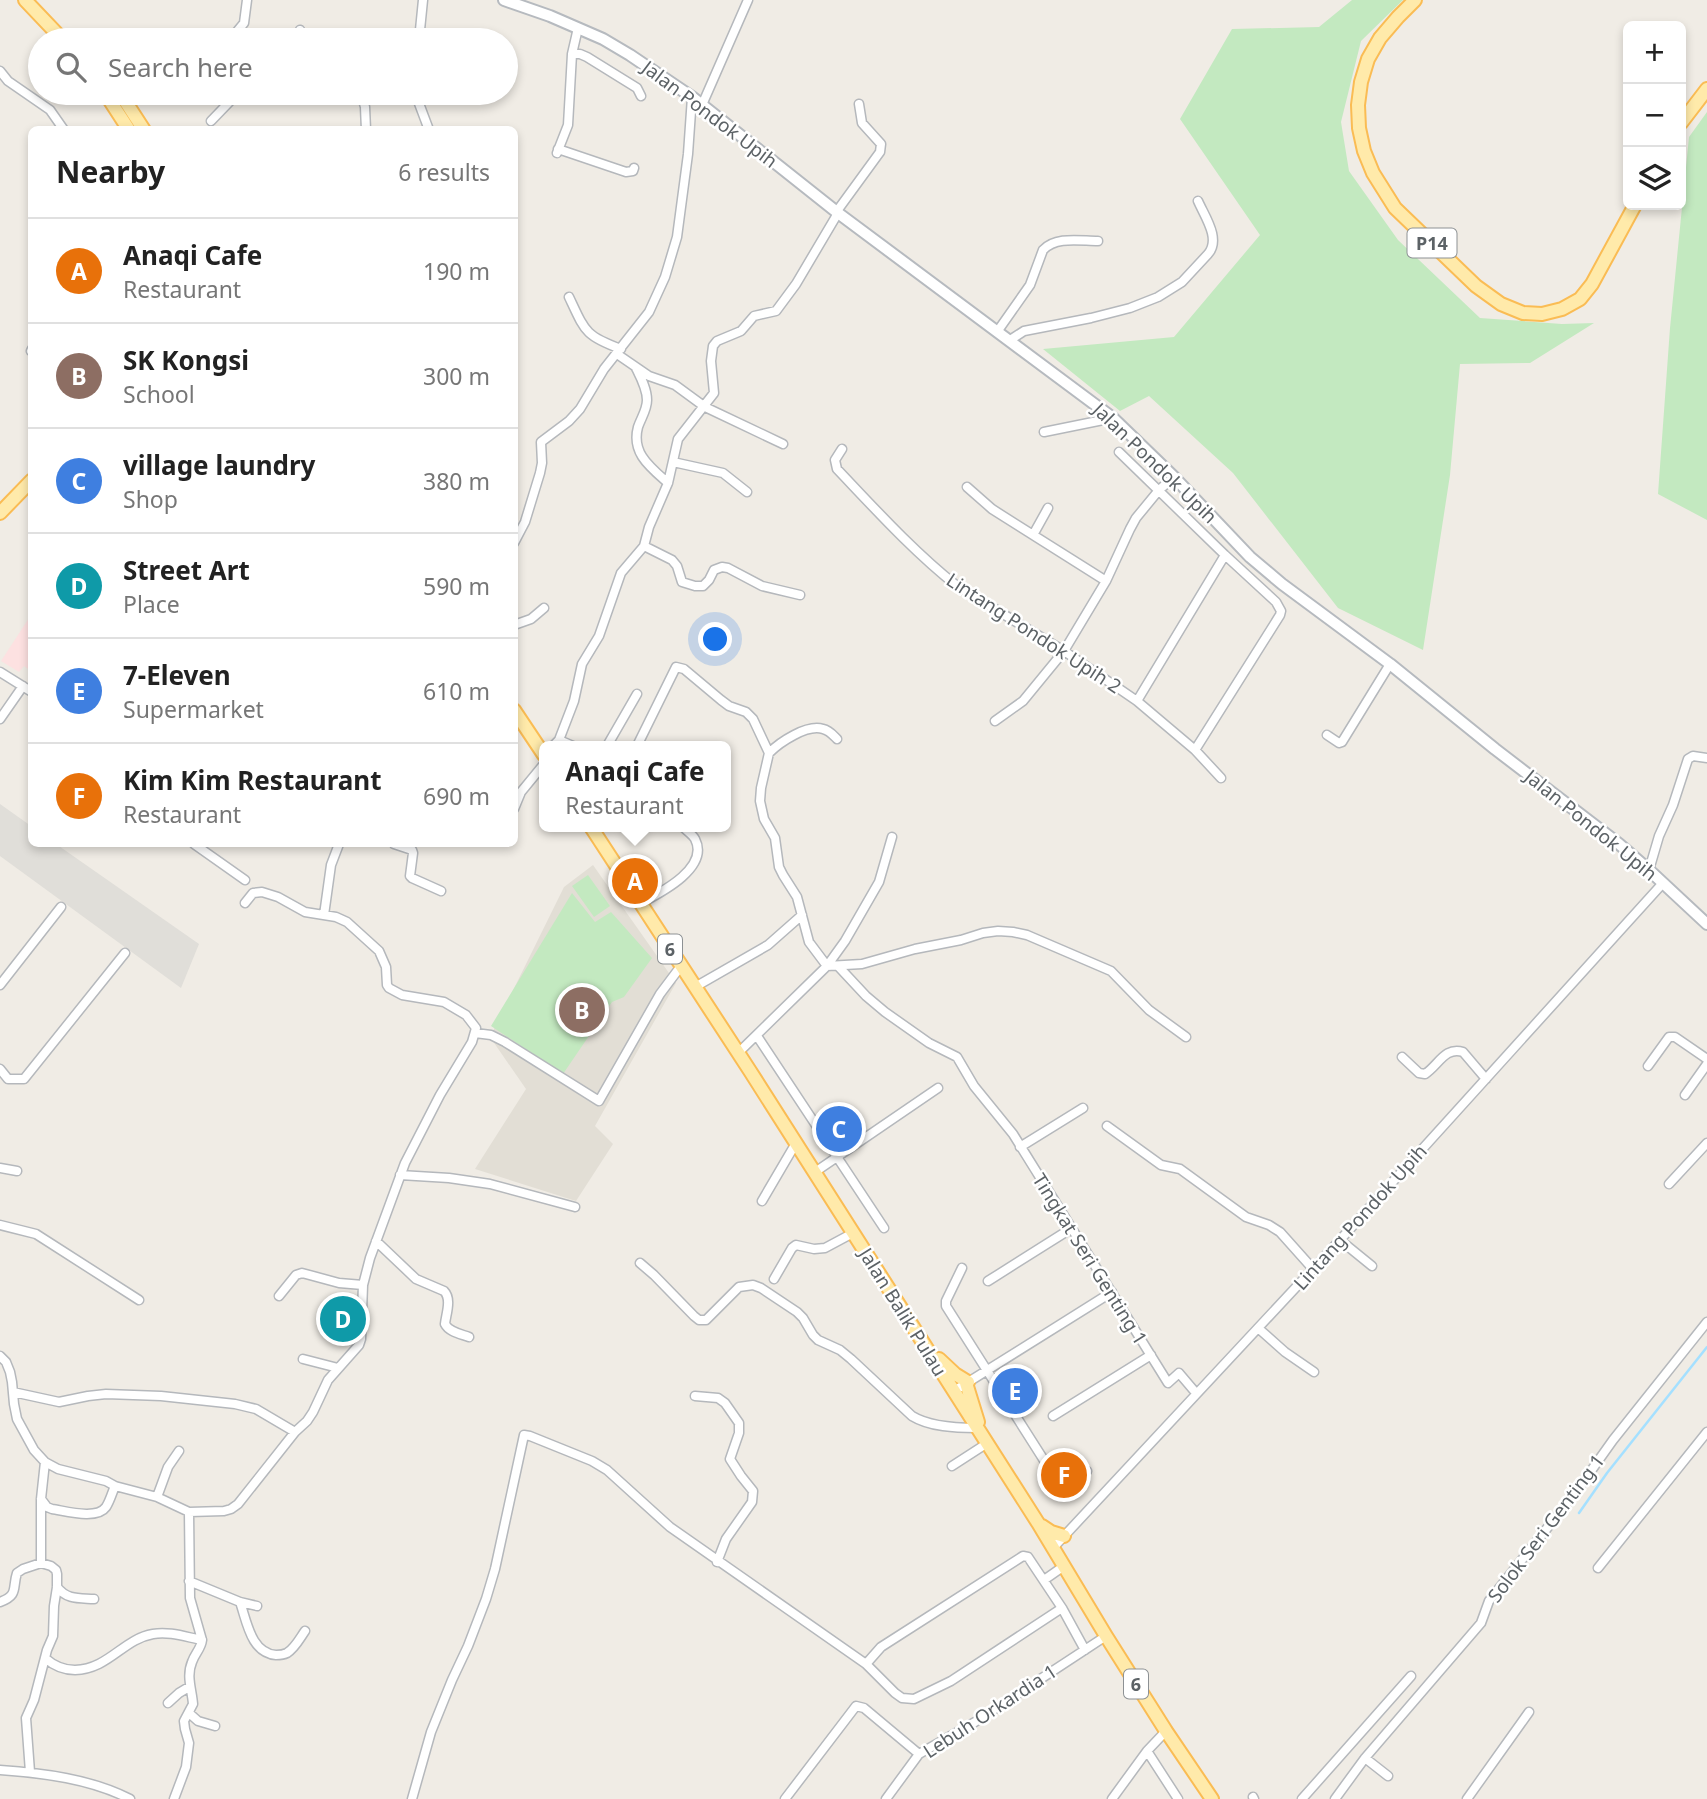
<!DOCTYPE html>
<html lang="en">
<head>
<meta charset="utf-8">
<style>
  body { margin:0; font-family:"Noto Sans",sans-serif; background:#f6f6f6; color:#222 }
  .controls { position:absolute; right:21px; top:21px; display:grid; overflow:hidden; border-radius:10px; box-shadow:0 4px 10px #0003 }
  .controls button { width:63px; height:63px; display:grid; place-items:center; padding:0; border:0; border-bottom:2px solid #e0e0e0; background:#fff; color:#222; font:35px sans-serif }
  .you { position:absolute; left:716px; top:640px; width:24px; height:24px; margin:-18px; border:5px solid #fff; border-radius:50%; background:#1a73e8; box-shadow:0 0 0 10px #1a73e833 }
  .badge { display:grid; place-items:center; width:46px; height:46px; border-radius:50%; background:#0b8043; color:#fff; font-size:23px; font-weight:700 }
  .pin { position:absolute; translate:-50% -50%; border:4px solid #fff; box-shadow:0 2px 7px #0006 }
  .popup { position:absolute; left:539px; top:741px; width:192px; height:91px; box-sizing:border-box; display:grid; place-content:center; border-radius:10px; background:#fff; filter:drop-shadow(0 2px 5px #0005); font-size:23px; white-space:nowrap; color:#767676 }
  .popup b { font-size:26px; color:#222 }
  .popup::after { content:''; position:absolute; left:50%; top:100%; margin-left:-14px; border:14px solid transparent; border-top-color:#fff }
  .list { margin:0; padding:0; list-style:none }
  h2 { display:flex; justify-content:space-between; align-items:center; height:91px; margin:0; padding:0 28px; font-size:30px }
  h2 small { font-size:23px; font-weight:400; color:#767676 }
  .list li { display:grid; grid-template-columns:46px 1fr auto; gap:21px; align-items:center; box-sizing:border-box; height:105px; padding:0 28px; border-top:2px solid #e0e0e0 }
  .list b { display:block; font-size:26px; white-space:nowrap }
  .list p { margin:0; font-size:23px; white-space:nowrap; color:#767676 }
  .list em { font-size:23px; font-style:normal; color:#767676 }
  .icon { flex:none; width:38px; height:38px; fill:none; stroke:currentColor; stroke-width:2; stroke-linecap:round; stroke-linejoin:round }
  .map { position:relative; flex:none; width:1707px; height:1799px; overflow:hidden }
  .search { position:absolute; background:#fff; box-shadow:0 4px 10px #0003; left:28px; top:28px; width:490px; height:77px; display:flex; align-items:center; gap:18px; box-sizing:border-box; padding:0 24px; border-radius:38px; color:#767676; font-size:26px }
  .panel { position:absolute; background:#fff; box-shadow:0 4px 10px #0003; left:28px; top:126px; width:490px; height:721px; border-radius:10px }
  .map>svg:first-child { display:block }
  .industrial { fill:#e0ded9 }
  .education { fill:#e2ded5 }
  .medical { fill:#fde1e1 }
  .green { fill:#c3e9c0 }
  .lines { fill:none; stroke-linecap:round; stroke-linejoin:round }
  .stream { stroke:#a5e0ff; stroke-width:2.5 }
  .street-casing { stroke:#b5b8bc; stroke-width:11 }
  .secondary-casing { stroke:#b6babf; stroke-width:14 }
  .primary-casing { stroke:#fabc54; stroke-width:16 }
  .street { stroke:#fff; stroke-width:8 }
  .secondary { stroke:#fff; stroke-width:10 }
  .primary { stroke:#ffeaaa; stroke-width:12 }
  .labels { text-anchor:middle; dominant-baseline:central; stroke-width:5; stroke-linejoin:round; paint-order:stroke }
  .shield { fill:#fff; stroke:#8d9194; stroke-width:2 }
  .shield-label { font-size:18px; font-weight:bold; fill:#5c6266 }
  .street-label { font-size:19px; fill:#5c6266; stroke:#fff }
</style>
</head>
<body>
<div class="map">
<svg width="1707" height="1799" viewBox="0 0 1707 1799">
  <rect width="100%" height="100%" fill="#f0ece5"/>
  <path class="industrial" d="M0,804L31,826L32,844H56L199,944L181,988L0,856Z"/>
  <path class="education" d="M593,865L676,983L595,1126L613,1144L576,1201L475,1169L526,1089L490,1037L564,887Z"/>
  <path class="medical" d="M31,615V671L24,666L19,672L1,661Z"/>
  <path class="green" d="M1352,0H1403L1361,41L1341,122L1349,171L1398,240L1480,318L1562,324L1594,323L1530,363L1460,364L1450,475L1423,650L1338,608L1233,473L1149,396L1120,411L1043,349L1174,337L1260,235L1180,119L1232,29L1319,27Z
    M1707,112V520L1658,494L1670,328L1689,137Z
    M588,875L610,906L594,917L572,886Z
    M572,893L595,922L611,912L652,958L624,997L612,1002L563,1074L491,1026Z"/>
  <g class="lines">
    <path class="stream" d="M1579,1513L1607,1473L1707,1347"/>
    <defs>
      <path id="street" d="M230,40L244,23L247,0
        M298,40L300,30
        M419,40L423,0
        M572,54H580L587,57L637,88L641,96
        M0,71L8,81L50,110L64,130
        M361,93L365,107L366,130
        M412,93L417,98L429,130
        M702,105L748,0
        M211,121L238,93
        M558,149L626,172L633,171L634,168
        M557,153L568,125L572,54L578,28
        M837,211L880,152L881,144L862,123L859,104
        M569,297C585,331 585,336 621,349
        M997,332L1030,285L1043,250C1056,236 1080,241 1098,241
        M1010,340L1024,331L1091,318L1130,308L1158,297L1182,282L1208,254C1221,239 1205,217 1198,201
        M31,351L32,349
        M617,354L649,376L675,385L705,407L783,444
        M636,368C641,378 647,389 647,400C647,410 641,418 638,427C631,453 650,467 668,483
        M1044,432L1113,418
        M842,449L835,460L837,469C875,509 913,551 957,586L1064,651L1137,701L1195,750L1221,778
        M1119,452L1225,555L1276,602L1281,611L1280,615L1195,750
        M673,462L723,473L747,492
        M967,487L992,509L1106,581
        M1033,535L1048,508
        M514,543L525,522L540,473L542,463L541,442L569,421L580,409L604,369L649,312L665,277L677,237L688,154L692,97
        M644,546L672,560L677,566L682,582L695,586H703L709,580L714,570L722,567L728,568L762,586L800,595
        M514,625L531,619L544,608
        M0,672L32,692
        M1137,701L1225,555
        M0,719L23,686
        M995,721L1023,701L1064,651L1106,581L1130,529L1136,518L1159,490L1174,477
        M1327,735L1339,743L1342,742L1390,664
        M559,740L573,746
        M553,746L559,740L574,701L582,664L599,636L621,573L644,546L649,527L668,483L678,439L714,393L711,361L713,346L717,341L741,331L754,316L776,311L796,284L838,213
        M607,746L637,694
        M637,746L676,667L684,669L721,700L729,706L746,712L753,719L769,753L761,788L760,801L764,819L775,838L779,867L783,875L797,897L809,942L827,966L845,941L879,882L892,837
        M769,753C780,742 807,724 823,729C829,730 833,735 837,739
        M514,809L521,792L544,764
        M194,844L245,880
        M394,844L412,850L413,853L410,876L412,878L441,891
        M1649,870L1659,836L1673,805L1688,759L1693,756L1707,758
        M641,903C660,893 710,868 695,839C693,835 687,831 683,827
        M324,915L331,865L339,844
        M838,966L866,996L885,1012L929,1043L957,1057L974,1086L1013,1134L1168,1383L1179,1373L1196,1393
        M0,985L61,907
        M695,987L768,945L802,915
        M475,1033L491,1035L505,1042L599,1101L660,994L681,966
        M757,1036L884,1228
        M738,1053L827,966L862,964L915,949L961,940L983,933L998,931L1013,932L1027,935L1111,971L1149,1010L1186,1037
        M1402,1057L1419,1073L1425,1074C1438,1066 1445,1046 1463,1052L1486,1079
        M1648,1066L1669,1037H1675L1707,1059
        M0,1069L8,1079H24L125,953
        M1685,1095L1707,1064
        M1107,1126L1161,1165L1180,1169L1246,1217L1269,1225L1280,1232L1313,1269
        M1020,1147L1083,1108
        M0,1168L17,1171
        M815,1172L938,1088
        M400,1175L449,1178L490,1184L575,1207
        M1669,1184L1707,1143
        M762,1201L796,1143
        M0,1225L36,1234L139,1300
        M1340,1240L1372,1266
        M376,1241L416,1279L444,1291C452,1299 446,1314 445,1324C449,1332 461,1334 469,1337
        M640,1263L654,1275L694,1316L699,1320H706L739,1287L753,1285L761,1288L797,1312L803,1318L813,1335L818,1340L840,1350L851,1359L912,1416C930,1427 956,1428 976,1428
        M962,1268L946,1301V1306L1061,1487L1067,1488L1087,1471
        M774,1279L792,1248L796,1245L814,1249L825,1248L853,1233
        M988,1281L1072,1228
        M279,1296L296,1275L302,1273L339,1283L363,1285
        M1258,1328L1285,1352L1314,1372
        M0,1356L6,1362L10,1372L12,1382L14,1404L17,1419L34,1450L45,1462L58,1469L106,1481L115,1486L157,1497L189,1512L224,1511L231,1509L238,1504L295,1432L307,1421L313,1412L328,1380L359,1345L361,1339L363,1285L370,1258L405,1163L440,1095L472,1042L476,1028L466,1015L444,1002L402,995L389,988L387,985L386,967L379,951L347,922L336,917L305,912L278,897L262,892L253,893L245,903
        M303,1359L338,1368
        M954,1391L1112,1292
        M13,1392L59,1402L88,1396L106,1394L161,1396L235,1404L256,1409L295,1432
        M695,1396L718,1398L725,1403L739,1423V1433L730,1459L741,1476L753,1491L752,1502L726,1539L717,1562
        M1053,1416L1151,1355
        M952,1466L986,1444
        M157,1497L168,1467L179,1451
        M41,1499L47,1507L52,1509C66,1511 97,1520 106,1507C110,1501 112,1493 115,1486
        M1053,1548L1340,1240L1663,883
        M1598,1568L1707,1432
        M1044,1580L1064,1566
        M189,1581L240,1602L257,1606
        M57,1587C67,1600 79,1598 94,1599
        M0,1602C19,1595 12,1588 17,1573L23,1569L41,1563
        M240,1602C247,1622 251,1653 276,1655C281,1655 283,1655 287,1653C295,1648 300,1638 305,1631
        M45,1658C54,1666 63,1670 75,1670C109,1669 123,1639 153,1634C169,1631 186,1637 202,1640
        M866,1664L881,1647L1023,1556L1028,1557L1062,1608L1085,1650
        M168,1703L179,1693L189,1687
        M189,1713L198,1721L215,1726
        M1147,1751L1178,1799
        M1365,1758L1388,1776
        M0,1770C43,1773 91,1779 130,1799
        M30,1772L26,1718L34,1700L47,1650L53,1636L54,1606L57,1587V1574L56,1570L51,1566L41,1563V1499L45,1462
        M1253,1797L1254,1799
        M174,1799L186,1767L189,1743L185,1729L184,1721L193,1704C192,1690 186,1676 192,1662C195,1653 201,1649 202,1640L190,1598L189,1512
        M412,1799L431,1732L452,1680L468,1646L486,1599L495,1569L524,1435L530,1436L592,1461L607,1470L670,1527L866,1664L895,1693L902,1698L914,1699L951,1681L1062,1608
        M785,1799L856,1706L864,1708L919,1754
        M886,1799L919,1754L975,1722L1106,1636
        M1112,1799L1147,1751L1166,1731
        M1302,1799L1411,1676
        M1335,1799L1365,1758L1481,1623L1489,1601L1576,1492L1613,1440L1707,1322
        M1467,1799L1529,1712"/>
      <path id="secondary" d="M504,0L550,16L603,39L630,55L692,97L838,213L1113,418L1174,477L1250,557L1282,584L1390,664L1495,749L1619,844L1649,870L1707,924"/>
      <path id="primary" d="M25,0L63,40
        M1415,0L1398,17L1380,38L1368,59L1361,82L1358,105L1359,128L1364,151L1373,173L1395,208L1476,286L1501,304L1523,313L1542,314L1562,309L1580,299L1592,284L1635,205
        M105,93L129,130
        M120,93L144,130
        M1681,123L1707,89
        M0,513L32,480
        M514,710L544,755
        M591,827L750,1071L1038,1523L1106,1636L1166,1731L1212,1799
        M939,1359L955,1374L968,1382
        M966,1383L978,1422
        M1042,1526L1051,1532L1064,1536"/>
    </defs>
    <use href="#street" class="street-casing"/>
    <use href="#secondary" class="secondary-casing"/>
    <use href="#primary" class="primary-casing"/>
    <use href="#street" class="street"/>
    <use href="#secondary" class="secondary"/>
    <use href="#primary" class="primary"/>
  </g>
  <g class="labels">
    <g class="shield">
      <rect x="1407.5" y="228.5" width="49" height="29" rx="5"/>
      <rect x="658" y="934.5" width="24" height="29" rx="5"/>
      <rect x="1124" y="1669.5" width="24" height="29" rx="5"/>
    </g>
    <g class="shield-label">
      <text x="1432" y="243">P14</text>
      <text x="670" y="949">6</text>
      <text x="1136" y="1684">6</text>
    </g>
    <g class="street-label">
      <text transform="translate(710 114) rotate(37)">Jalan Pondok Upih</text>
      <text transform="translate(1155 463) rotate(44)">Jalan Pondok Upih</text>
      <text transform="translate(1034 633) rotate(33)">Lintang Pondok Upih 2</text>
      <text transform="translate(1591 825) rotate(39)">Jalan Pondok Upih</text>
      <text transform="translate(1360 1217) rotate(-48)">Lintang Pondok Upih</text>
      <text transform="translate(1090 1259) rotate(58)">Tingkat Seri Genting 1</text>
      <text transform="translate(903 1312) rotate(58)">Jalan Balik Pulau</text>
      <text transform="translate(1546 1528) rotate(-53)">Solok Seri Genting 1</text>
      <text transform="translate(990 1711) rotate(-33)">Lebuh Orkardia 1</text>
    </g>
  </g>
</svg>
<div class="controls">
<button>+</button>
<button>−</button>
<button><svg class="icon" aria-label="layers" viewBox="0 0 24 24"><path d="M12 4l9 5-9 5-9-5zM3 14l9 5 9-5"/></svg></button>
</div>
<div class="you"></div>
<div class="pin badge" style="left:635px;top:881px;background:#e8710a">A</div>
<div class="popup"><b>Anaqi Cafe</b>Restaurant</div>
<div class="pin badge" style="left:582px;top:1010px;background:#8d6e63">B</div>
<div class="pin badge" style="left:839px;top:1129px;background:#3f7fe0">C</div>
<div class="pin badge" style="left:343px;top:1319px;background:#0f9aa8">D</div>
<div class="pin badge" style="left:1015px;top:1391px;background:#3f7fe0">E</div>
<div class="pin badge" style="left:1064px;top:1475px;background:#e8710a">F</div>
<div class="search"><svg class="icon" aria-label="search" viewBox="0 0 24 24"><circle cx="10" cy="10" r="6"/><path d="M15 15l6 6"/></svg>Search here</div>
<section class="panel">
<h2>Nearby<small>6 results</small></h2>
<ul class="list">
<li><span class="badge" style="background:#e8710a">A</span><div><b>Anaqi Cafe</b><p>Restaurant</p></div><em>190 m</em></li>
<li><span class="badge" style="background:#8d6e63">B</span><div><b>SK Kongsi</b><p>School</p></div><em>300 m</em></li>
<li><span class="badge" style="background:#3f7fe0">C</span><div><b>village laundry</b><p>Shop</p></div><em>380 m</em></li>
<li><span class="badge" style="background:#0f9aa8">D</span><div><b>Street Art</b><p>Place</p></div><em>590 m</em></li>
<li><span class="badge" style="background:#3f7fe0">E</span><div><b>7-Eleven</b><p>Supermarket</p></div><em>610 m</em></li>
<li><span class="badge" style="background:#e8710a">F</span><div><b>Kim Kim Restaurant</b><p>Restaurant</p></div><em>690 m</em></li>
</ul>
</section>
</div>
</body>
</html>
